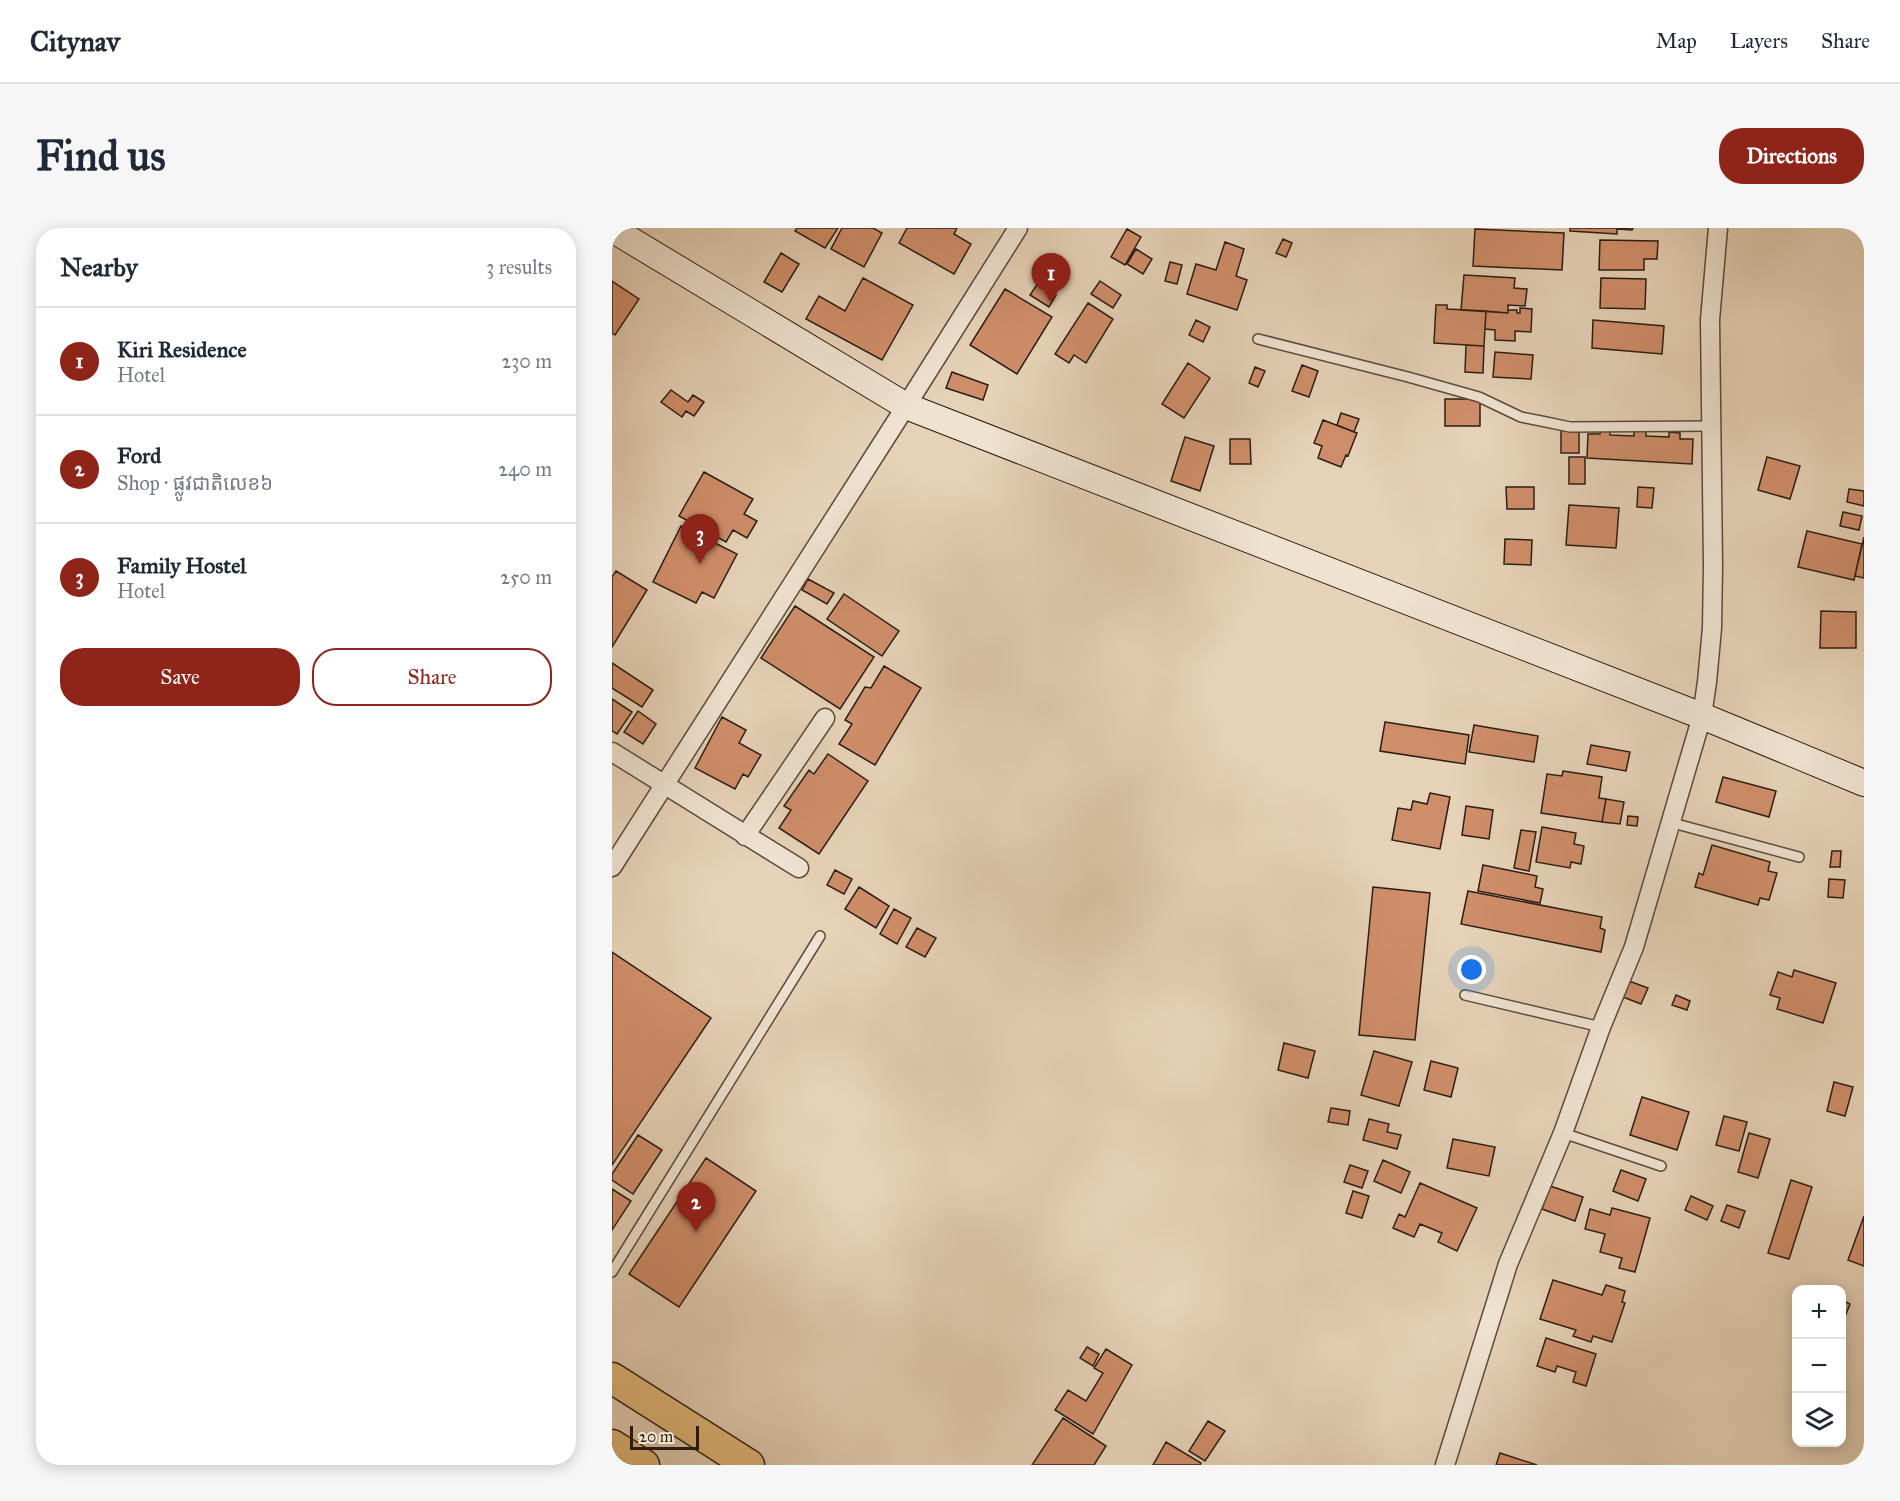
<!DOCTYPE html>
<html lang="en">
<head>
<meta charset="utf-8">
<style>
  body { margin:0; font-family:"IM FELL Great Primer","Noto Sans Khmer",serif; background:#f6f6f7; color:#1f2937 }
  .controls { position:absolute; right:18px; bottom:18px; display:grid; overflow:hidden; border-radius:12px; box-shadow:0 3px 15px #0003 }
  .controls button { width:54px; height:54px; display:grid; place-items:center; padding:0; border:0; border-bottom:2px solid #e0e1e3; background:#fff; color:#1f2937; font:30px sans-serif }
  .scale { position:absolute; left:18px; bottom:15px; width:69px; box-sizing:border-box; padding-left:6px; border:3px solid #2b1d14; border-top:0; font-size:16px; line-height:21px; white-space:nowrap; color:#2b1d14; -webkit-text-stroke:4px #efe2d0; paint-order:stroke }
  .you { position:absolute; left:860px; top:742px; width:21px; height:21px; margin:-15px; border:4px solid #fff; border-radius:50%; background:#1a73e8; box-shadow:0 0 0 9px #1a73e833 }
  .badge { display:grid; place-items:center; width:39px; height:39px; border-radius:50%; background:#8f2418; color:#fff; font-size:20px; font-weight:700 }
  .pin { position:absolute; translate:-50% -50px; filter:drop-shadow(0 2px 3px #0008) }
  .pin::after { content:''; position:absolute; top:32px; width:21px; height:18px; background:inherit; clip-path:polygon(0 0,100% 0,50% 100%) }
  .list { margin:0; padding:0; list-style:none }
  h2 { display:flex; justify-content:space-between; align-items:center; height:78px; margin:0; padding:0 24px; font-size:26px }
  h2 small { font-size:20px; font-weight:400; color:#747a83 }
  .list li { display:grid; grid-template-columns:39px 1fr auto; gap:18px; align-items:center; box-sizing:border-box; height:108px; padding:0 24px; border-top:2px solid #e0e1e3 }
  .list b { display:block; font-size:22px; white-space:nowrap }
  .list p { margin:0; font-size:20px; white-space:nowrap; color:#747a83 }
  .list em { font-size:20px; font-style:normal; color:#747a83 }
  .actions { display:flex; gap:12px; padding:18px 24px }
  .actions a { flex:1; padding:14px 0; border:2px solid #8f2418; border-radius:24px; text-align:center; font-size:21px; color:#8f2418 }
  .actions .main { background:#8f2418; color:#fff }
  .icon { flex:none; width:33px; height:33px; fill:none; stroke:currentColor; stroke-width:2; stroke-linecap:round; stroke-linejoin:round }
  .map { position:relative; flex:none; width:1252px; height:1237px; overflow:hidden; border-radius:24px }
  header { display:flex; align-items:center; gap:36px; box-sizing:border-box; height:84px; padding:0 30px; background:#fff; border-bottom:2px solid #e0e1e3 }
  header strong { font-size:28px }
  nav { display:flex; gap:33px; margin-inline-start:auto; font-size:21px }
  .intro { display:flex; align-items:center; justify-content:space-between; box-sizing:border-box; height:144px; padding:0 36px }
  h1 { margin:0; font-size:42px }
  .button { padding:15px 27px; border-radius:24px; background:#8f2418; color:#fff; font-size:21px; font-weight:700 }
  main { display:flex; gap:36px; padding:0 36px }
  aside { flex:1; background:#fff; border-radius:24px; box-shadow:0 3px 15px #0003 }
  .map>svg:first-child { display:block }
  .building { fill:#cf8e6a; stroke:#2b1d14; stroke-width:1.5 }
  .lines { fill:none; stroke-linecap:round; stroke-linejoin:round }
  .lane-casing { stroke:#5a4a3d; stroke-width:12 }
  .street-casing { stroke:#5a4a3d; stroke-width:21 }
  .secondary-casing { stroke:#2b1d14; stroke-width:28 }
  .primary-casing { stroke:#2b1d14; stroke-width:33 }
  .lane { stroke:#efe2d0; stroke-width:9 }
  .street { stroke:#efe2d0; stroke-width:18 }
  .secondary { stroke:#efe2d0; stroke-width:26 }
  .primary { stroke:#e3b97c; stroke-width:30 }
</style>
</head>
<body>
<header>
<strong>Citynav</strong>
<nav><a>Map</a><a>Layers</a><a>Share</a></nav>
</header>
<div class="intro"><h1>Find us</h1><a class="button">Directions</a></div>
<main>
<aside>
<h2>Nearby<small>3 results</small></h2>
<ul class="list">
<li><span class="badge">1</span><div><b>Kiri Residence</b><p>Hotel</p></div><em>230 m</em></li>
<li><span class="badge">2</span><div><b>Ford</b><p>Shop · ផ្លូវជាតិលេខ៦</p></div><em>240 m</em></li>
<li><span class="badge">3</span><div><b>Family Hostel</b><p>Hotel</p></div><em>250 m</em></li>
</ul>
<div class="actions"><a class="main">Save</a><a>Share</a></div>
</aside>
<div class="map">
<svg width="1252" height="1237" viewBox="0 0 1252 1237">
  <rect width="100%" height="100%" fill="#e6d2b7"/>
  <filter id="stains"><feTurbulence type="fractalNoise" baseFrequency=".00333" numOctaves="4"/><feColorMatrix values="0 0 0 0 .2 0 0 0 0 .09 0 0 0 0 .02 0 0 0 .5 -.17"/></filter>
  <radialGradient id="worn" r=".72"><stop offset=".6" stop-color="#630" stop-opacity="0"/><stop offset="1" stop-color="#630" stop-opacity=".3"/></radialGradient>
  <path class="building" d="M185,0H226L213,20L183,3Z
    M230,0H261L270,5L252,39L219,21Z
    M295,0H345L342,6L359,16L342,46L287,15Z
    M958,0H1021L1020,2L1005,1V6L958,3Z
    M515,1L529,9L513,37L499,29Z
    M863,1L952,5L950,42L861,38Z
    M671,11L680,15L674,29L664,25Z
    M988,12L1046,13L1045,31H1032V42H987Z
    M613,14L632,21L624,48L635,52L625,82L575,66L584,36L604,42Z
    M524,21L540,31L531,46L515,36Z
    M169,25L187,36L170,64L152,54Z
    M558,34L570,37L565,56L553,53Z
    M852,47L903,50L902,60L915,61L913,78L896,77V85L849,82Z
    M251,50L301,77L270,132L194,91L207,68L233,83Z
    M989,50L1034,51L1033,81L988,80Z
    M0,53L27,71L3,107L0,105Z
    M488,53L509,67L501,80L479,66Z
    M426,55L444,67L437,79L418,67Z
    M393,61L440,89L405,146L358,117Z
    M476,75L501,91L474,135L462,127L457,135L443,126Z
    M824,77H835V81L874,83L872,118L822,115Z
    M908,80L920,81L919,104L903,103V113L883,112V102L873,101L874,83L896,85V82H905V85H908Z
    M584,92L598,99L591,114L577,107Z
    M981,92L1052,98L1050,126L980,120Z
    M854,117L872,118L871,145L853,144Z
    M883,124L921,127L919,151L881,149Z
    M576,135L598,150L572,190L550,176Z
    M690,137L706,143L697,169L680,163Z
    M643,139L653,143L646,159L637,155Z
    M340,144L376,157L371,172L334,160Z
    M59,162L76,174L81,167L92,174L82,188L74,183L70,189L49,174Z
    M833,171H868V198H833Z
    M729,185L747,191L742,204L725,197Z
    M711,192L745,205L736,228L734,227L729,239L706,230L710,218L702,215Z
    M988,200L998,201V207L1022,208V203H1034V208L1057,209V204L1068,205V211H1081L1080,236L975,230L976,206H988Z
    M949,202H967V225H949Z
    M573,209L602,218L588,263L559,253Z
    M618,211H638L639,236H618Z
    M957,229H973V256H957Z
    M1155,229L1188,238L1178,271L1146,262Z
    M92,244L141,271L132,286L145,293L135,310L121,302L114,314L67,288Z
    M894,259H922V281H895Z
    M1026,259L1042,260L1040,280L1025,279Z
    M1237,261L1252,263V278L1235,274Z
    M957,277L1007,280L1004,320L954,317Z
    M1231,284L1250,288L1247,302L1228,298Z
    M69,298L125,326L102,370L90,364L84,375L41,354Z
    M1195,303L1250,316L1242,352L1186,339Z
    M1252,309V350L1243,348Z
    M893,311L920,312L919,337L892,336Z
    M4,343L35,362L0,419V349Z
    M196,351L222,365L215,376L190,362Z
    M232,366L287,403L270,428L215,391Z
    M183,378L262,429L228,481L149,430Z
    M1209,383L1244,384V420H1208Z
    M0,435L41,462L30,479L0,460Z
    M272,438L309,460L263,537L227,516L240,496L233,492L253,459L259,460Z
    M0,471L20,484L5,506L0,503Z
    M26,483L44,496L31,516L12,504Z
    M110,489L134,502L127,515L149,527L136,549L131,546L123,561L83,540Z
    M773,494L857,507L853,536L768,523Z
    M862,497L926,508L922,534L857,524Z
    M979,517L1018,524L1014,543L975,536Z
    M216,526L256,553L207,626L167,600L179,582L172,578L197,542L202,546Z
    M951,543L990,549L987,570L994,571L990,594L929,585L935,546L950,548Z
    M1111,549L1164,563L1157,589L1104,574Z
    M818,565L838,569L828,621L780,612L786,580L799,582L801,573L815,576Z
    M994,571L1012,574L1008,596L990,594Z
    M854,578L881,582L877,611L850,607Z
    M1016,588L1026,589L1025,598L1015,597Z
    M930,599L964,605L962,616L972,618L969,636L959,634L958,640L924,634Z
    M909,602L924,604L917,643L902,640Z
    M1100,617L1158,634L1156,643L1165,645L1157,672L1148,670L1146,677L1083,659L1087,645L1091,647Z
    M1220,623H1229L1228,639H1218Z
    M871,637L925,648L923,659L931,661L928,675L866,663Z
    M223,642L240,651L232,666L215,657Z
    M1217,651L1233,652L1231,670L1216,669Z
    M247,659L277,678L264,700L233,681Z
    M761,659L818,665L803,812L747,807Z
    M856,663L990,689L988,700L993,702L989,724L849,696Z
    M282,681L299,690L285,716L268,706Z
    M305,700L324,710L313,729L294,719Z
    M0,724L99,790L0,937Z
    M1182,742L1224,755L1211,795L1165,781L1168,770L1158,767L1166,744L1180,749Z
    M1017,753L1036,760L1029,776L1011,769Z
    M1064,767L1078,773L1075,782L1060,777Z
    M672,815L703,823L696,850L666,842Z
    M762,823L800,834L787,878L749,867Z
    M819,833L846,840L839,869L812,862Z
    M1222,854L1241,859L1233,888L1215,883Z
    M1030,869L1077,884L1065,922L1018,907Z
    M719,880L738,883L736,897L716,894Z
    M1112,888L1135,894L1127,923L1104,917Z
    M757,891L777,896L775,904L789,907L785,921L751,912Z
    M1137,905L1158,911L1146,950L1126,944Z
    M26,907L50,922L21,966L0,952V946Z
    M841,911L883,919L877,948L835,940Z
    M94,930L144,963L67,1079L17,1046Z
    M771,932L798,944L789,965L762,953Z
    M738,937L756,943L750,960L732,954Z
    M1009,942L1034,951L1026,973L1001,963Z
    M1179,952L1200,959L1177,1031L1156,1025Z
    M808,955L865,980L845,1023L826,1014L830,1005L808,996L802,1009L781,1000L787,986L793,989Z
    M938,958L971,969L963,993L930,981Z
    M0,961L19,973L0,1002Z
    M741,963L757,968L750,990L734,985Z
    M1079,968L1101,978L1095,992L1073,982Z
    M1115,977L1133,983L1127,1000L1109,993Z
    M1000,980L1038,990L1023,1044L1007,1040L1010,1030L988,1024L993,1006L973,1001L978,981L998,987Z
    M1252,988V1038L1236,1032Z
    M941,1052L990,1067L994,1057L1013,1063L1010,1074L1013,1075L1000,1114L981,1108L979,1114L961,1108L964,1102L928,1091Z
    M1230,1072L1238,1076L1230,1096Z
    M934,1110L984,1126L974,1158L961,1154L964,1144L945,1138L943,1144L925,1138Z
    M475,1119L487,1126L481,1138L468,1130Z
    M494,1121L520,1137L481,1206L443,1182L456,1162L474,1173L491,1145L482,1140Z
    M451,1190L494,1218L482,1237H420Z
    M596,1193L613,1203L593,1233L577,1223Z
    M554,1214L589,1235L588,1237H541Z
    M888,1225L925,1237H884Z"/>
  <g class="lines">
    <defs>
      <path id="lane" d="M646,111L796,149L867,169L909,189L934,194L958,199L1100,198
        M1057,594L1187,629
        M853,767L989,799
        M951,905L1049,938
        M0,1044L208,708"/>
      <path id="street" d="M0,524L187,640
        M133,608L213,490
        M0,639L294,178L406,0
        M833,1237L896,1036L951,905L989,799L1022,719L1090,488L1095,454L1100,400L1101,338L1098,92L1106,0"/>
      <path id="secondary" d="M0,1L294,178L1090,488L1252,555"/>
      <path id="primary" d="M0,1150L137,1237
        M0,1217L32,1237"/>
    </defs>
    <use href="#lane" class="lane-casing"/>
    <use href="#street" class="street-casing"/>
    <use href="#secondary" class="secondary-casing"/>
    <use href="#primary" class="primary-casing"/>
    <use href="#lane" class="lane"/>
    <use href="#street" class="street"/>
    <use href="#secondary" class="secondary"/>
    <use href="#primary" class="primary"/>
  </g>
  <rect width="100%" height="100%" filter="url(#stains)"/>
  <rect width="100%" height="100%" fill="url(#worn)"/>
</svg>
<div class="controls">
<button>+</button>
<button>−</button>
<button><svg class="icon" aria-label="layers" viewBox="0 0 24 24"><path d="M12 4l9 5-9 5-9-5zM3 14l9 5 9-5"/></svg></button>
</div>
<div class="scale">20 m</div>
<div class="you"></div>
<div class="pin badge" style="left:439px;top:75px">1</div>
<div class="pin badge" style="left:84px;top:1004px">2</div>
<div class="pin badge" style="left:88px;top:336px">3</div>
</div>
</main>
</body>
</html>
